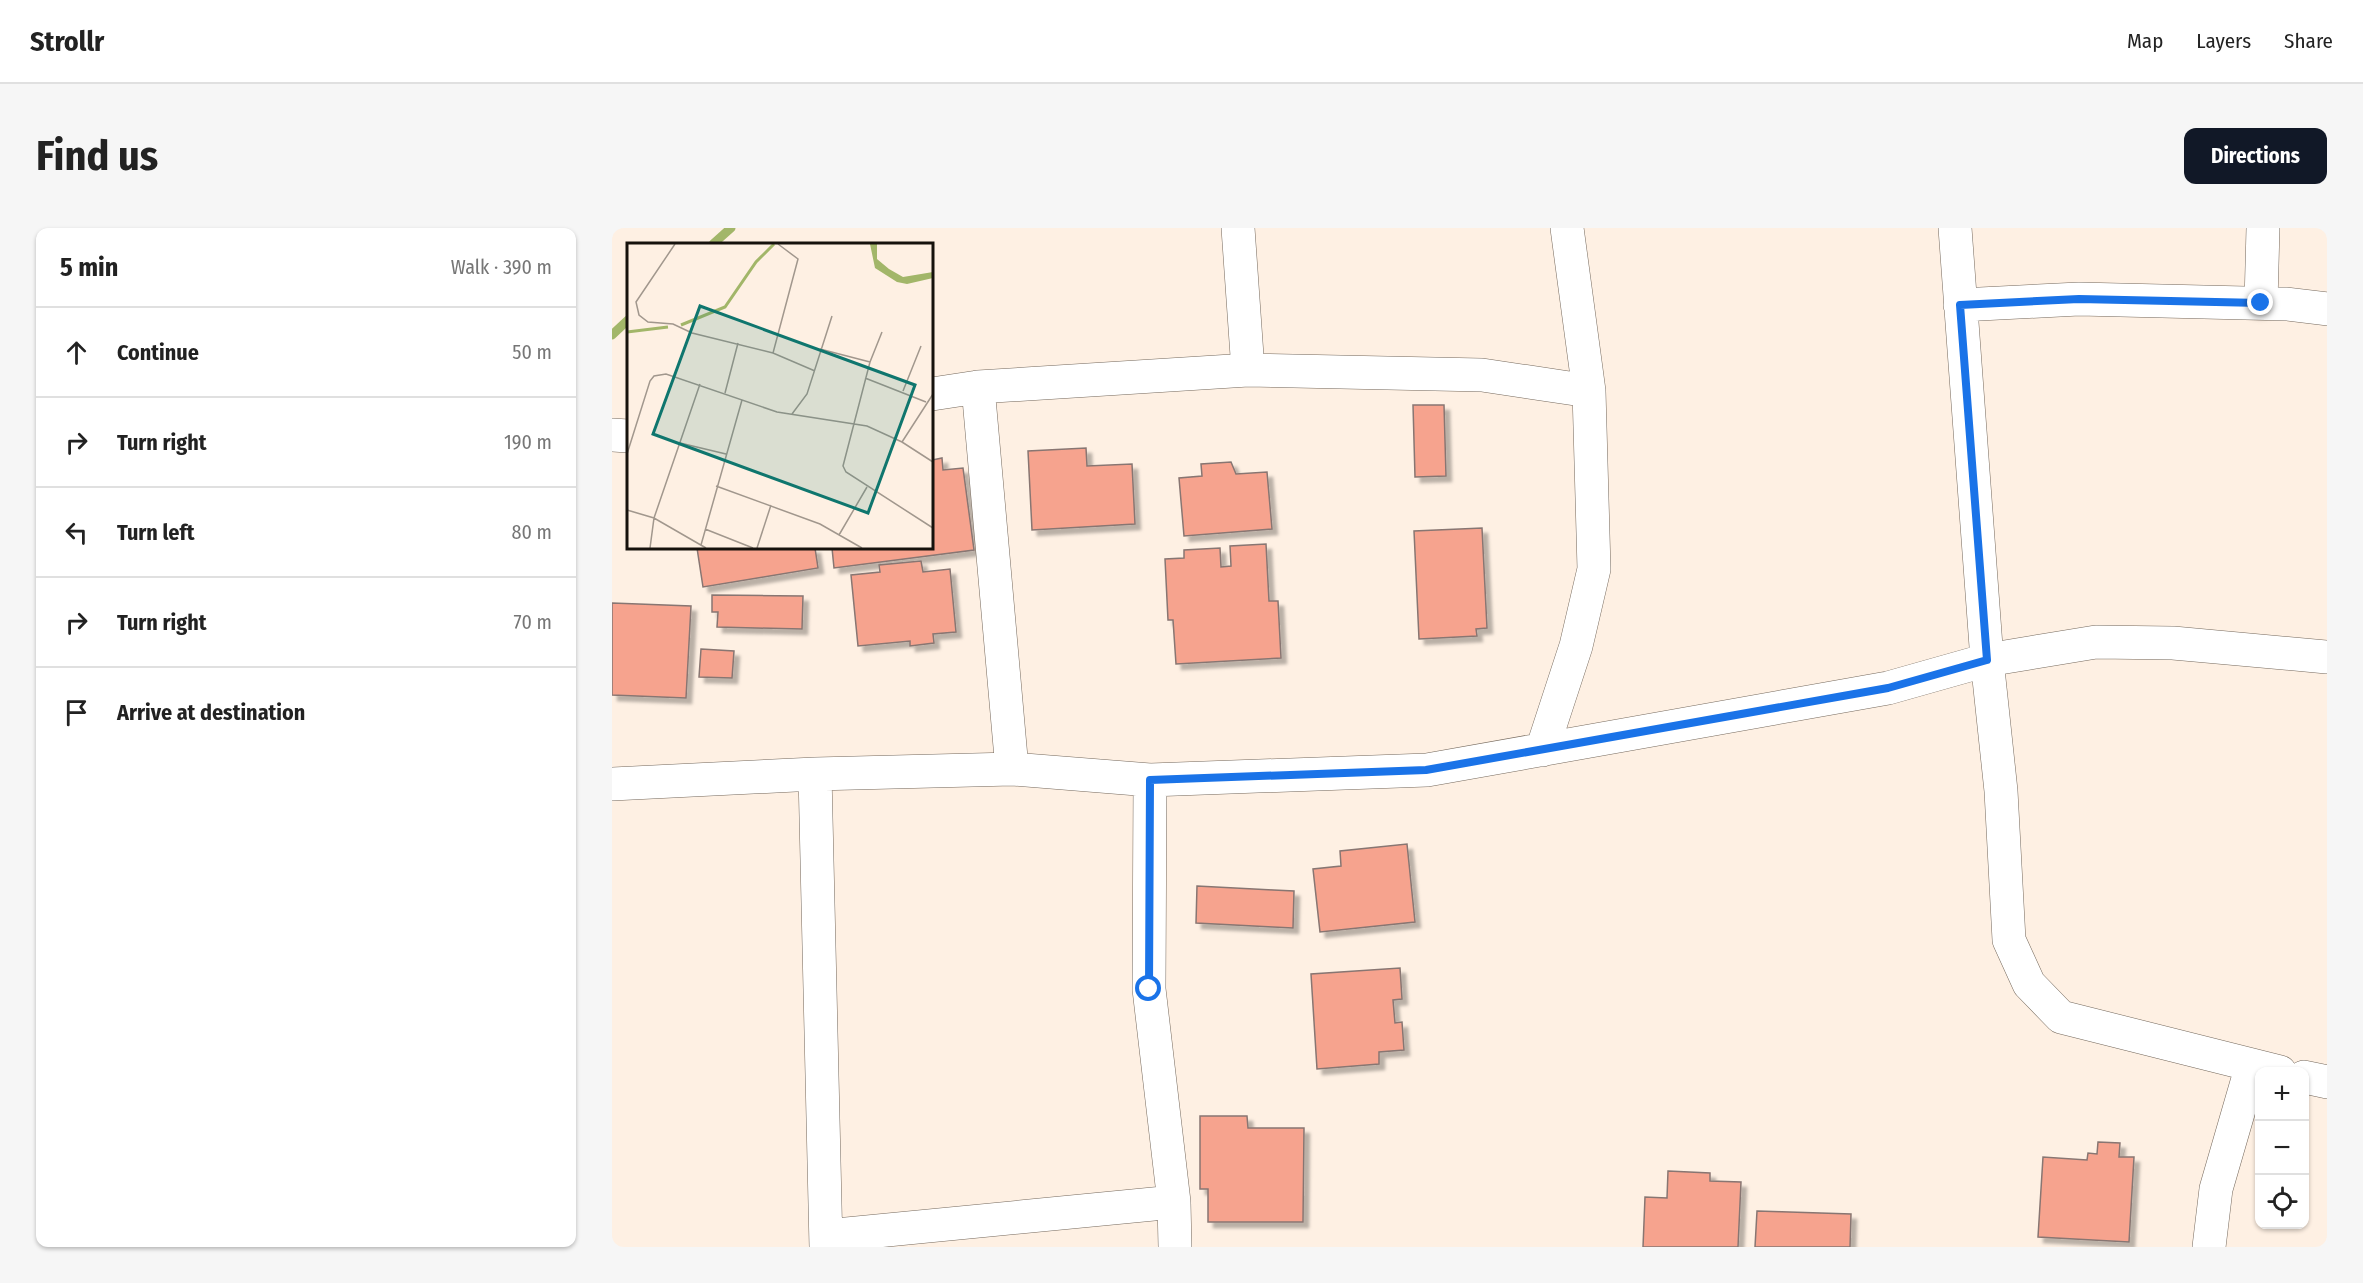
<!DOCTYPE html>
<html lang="en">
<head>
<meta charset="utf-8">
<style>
  body { margin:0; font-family:"Fira Sans Condensed",sans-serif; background:#f6f6f6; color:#222 }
  .controls { position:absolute; right:18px; bottom:18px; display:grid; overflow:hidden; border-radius:12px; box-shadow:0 2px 4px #0004 }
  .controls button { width:54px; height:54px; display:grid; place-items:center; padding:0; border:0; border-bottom:2px solid #e0e0e0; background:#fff; color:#222; font:30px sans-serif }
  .stop { position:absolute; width:18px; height:18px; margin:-14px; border:4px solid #1a73e8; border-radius:50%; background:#fff }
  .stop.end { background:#1a73e8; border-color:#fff; box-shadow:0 2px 6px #0008 }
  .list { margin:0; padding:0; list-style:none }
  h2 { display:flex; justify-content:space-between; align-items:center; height:78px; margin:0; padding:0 24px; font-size:26px }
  h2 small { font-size:20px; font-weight:400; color:#767676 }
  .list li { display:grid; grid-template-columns:39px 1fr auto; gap:18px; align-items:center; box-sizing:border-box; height:90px; padding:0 24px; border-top:2px solid #e0e0e0 }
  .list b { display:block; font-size:22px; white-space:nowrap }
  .list em { font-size:20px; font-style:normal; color:#767676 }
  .icon { flex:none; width:33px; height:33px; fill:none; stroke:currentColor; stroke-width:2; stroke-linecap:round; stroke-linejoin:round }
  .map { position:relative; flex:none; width:1715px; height:1019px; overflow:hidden; border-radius:12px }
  header { display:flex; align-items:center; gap:36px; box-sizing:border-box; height:84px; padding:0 30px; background:#fff; border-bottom:2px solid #e0e0e0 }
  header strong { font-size:28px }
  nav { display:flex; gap:33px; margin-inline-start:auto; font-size:21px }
  .intro { display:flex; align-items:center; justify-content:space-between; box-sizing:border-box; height:144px; padding:0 36px }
  h1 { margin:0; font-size:42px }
  .button { padding:15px 27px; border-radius:12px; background:#111827; color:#fff; font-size:21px; font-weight:700 }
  main { display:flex; gap:36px; padding:0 36px }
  aside { flex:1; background:#fff; border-radius:12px; box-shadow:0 2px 4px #0004 }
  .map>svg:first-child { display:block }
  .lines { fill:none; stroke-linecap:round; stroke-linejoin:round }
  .stream { stroke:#a2b669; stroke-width:9 }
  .building { fill:#f6a38e; stroke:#887672; stroke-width:1.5; filter:url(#shadow) }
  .minor-casing { stroke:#75695d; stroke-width:34 }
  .minor { stroke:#fff; stroke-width:33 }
  .route { stroke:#1a73e8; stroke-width:8 }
  .inset-river { fill:none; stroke:#a2b669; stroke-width:3 }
  .inset-road { fill:none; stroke:#a1978d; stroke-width:1.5 }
  .view { fill:#0f766e; fill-opacity:0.15; stroke:#0f766e; stroke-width:3 }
  .inset-edge { fill:none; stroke:#16120d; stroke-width:3 }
</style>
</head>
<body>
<header>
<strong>Strollr</strong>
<nav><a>Map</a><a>Layers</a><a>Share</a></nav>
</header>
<div class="intro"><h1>Find us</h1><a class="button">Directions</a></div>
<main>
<aside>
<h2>5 min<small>Walk · 390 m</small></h2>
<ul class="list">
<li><svg class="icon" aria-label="ahead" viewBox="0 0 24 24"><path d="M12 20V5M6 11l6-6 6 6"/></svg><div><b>Continue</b></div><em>50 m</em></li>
<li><svg class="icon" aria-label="right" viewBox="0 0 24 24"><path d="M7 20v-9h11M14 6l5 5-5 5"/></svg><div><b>Turn right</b></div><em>190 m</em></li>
<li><svg class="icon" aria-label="left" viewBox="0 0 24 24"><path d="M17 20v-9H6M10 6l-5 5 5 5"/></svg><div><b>Turn left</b></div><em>80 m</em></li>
<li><svg class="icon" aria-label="right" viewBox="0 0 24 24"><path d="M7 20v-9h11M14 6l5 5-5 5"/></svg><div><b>Turn right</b></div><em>70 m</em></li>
<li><svg class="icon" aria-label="arrive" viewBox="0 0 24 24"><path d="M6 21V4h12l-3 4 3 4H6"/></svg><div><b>Arrive at destination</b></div></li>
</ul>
</aside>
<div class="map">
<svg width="1715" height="1019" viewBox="0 0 1715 1019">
  <defs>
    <filter id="shadow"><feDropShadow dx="5.5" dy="5.5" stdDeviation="1.5" flood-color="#0004"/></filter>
  </defs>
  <rect width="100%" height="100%" fill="#fef0e3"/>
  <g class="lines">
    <path class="stream" d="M101,16L119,0
      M0,107L16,92"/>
  </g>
  <path class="building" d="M801,177H832L834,248L803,249Z
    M474,220L475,238L520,236L523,296L420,302L416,223Z
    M330,230L331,242L351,240L362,322L222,340L220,320H320V232Z
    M619,234L624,246L655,244L660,301L572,308L567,250L590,248L589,236Z
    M870,300L875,400L864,401L865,408L807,411L802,303Z
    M654,316L657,373H666L669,430L564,436L561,392H556L553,331L572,330V322L608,320L609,339L619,338L618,318Z
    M85,320H203L206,340L91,359Z
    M309,333L311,344L338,341L344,404L321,406L322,415L298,418V413L246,418L239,347L268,344L267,337Z
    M100,367L191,368L190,401L105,399L106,384H100Z
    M0,375L79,378L74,470L0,467Z
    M89,421L122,423L120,450L87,449Z
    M795,616L803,694L708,704L701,641L729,638L728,623Z
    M585,658L682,663L681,700L584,695Z
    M788,740L790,771L781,772L783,795L790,794L792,822L767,824V836L705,841L699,746Z
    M588,888H635L636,900H692L691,994H596V961H588Z
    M1486,914L1508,915L1507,929H1522L1517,1014L1426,1009L1431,929L1475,932L1476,925L1485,926Z
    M1056,943L1098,945V953L1129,954L1126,1019H1031L1033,969L1055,970Z
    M1145,983L1239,986L1238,1019H1143Z"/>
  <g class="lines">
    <defs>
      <path id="minor" d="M626,0L636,142
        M1343,0L1375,432L1389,563L1397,712L1417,756L1449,789L1668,844
        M1649,75L1651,0
        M1348,77L1467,71L1675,76L1715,81
        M366,159L400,541
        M320,166L366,159L636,142L870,147L977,163
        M0,207L16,208
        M930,522L964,418L982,341L977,163L955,0
        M203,546L214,1019
        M538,552L537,761L562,974L563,1019
        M0,556L203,546L400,541L538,552L815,542L1276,460L1375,432L1484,414L1561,415L1715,429
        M1692,849L1715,854
        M214,1008L562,974
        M1597,1019L1604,961L1640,837"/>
    </defs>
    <use href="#minor" class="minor-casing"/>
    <use href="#minor" class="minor"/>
  </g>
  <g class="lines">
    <path class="route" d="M537,761L538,552L814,542L1276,460L1375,432L1348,77L1467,71L1649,75"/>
  </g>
  <g transform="translate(15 15)">
    <rect width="306" height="306" fill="#fef0e3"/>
    <path d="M243,1H250V16L262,26L276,34L306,29V35L280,41L270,39L248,25Z" fill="#a2b669"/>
    <path class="inset-river" d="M54,82L98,64L129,19L147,1M0,89L41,84"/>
    <path class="inset-road" d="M48,1L9,59L12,72L21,79L46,81L65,90L146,110L188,128M255,89L243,119L216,223L219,229L306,285M193,106L243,119M146,110L171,16L151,1M238,135L299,159M276,148L294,103M98,150L111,100M165,171L180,151L205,73M275,199L306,151M53,200L99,211M0,211L23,138L27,133L39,131L150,169L240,183L275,199L306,219M89,243L193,281L235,305M0,267L27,275L79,305M78,286L126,305M212,292L240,244M74,302L115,157M23,305L27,275L73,141M130,305L144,262"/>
    <path class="view" d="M73,63L288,142L241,270L26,191Z"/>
    <rect width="306" height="306" class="inset-edge"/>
  </g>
</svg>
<div class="controls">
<button>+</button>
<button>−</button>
<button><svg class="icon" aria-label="locate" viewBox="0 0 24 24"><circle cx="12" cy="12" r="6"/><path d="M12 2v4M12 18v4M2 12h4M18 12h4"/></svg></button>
</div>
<div class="stop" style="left:537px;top:761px"></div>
<div class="stop end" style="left:1649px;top:75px"></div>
</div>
</main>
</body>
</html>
